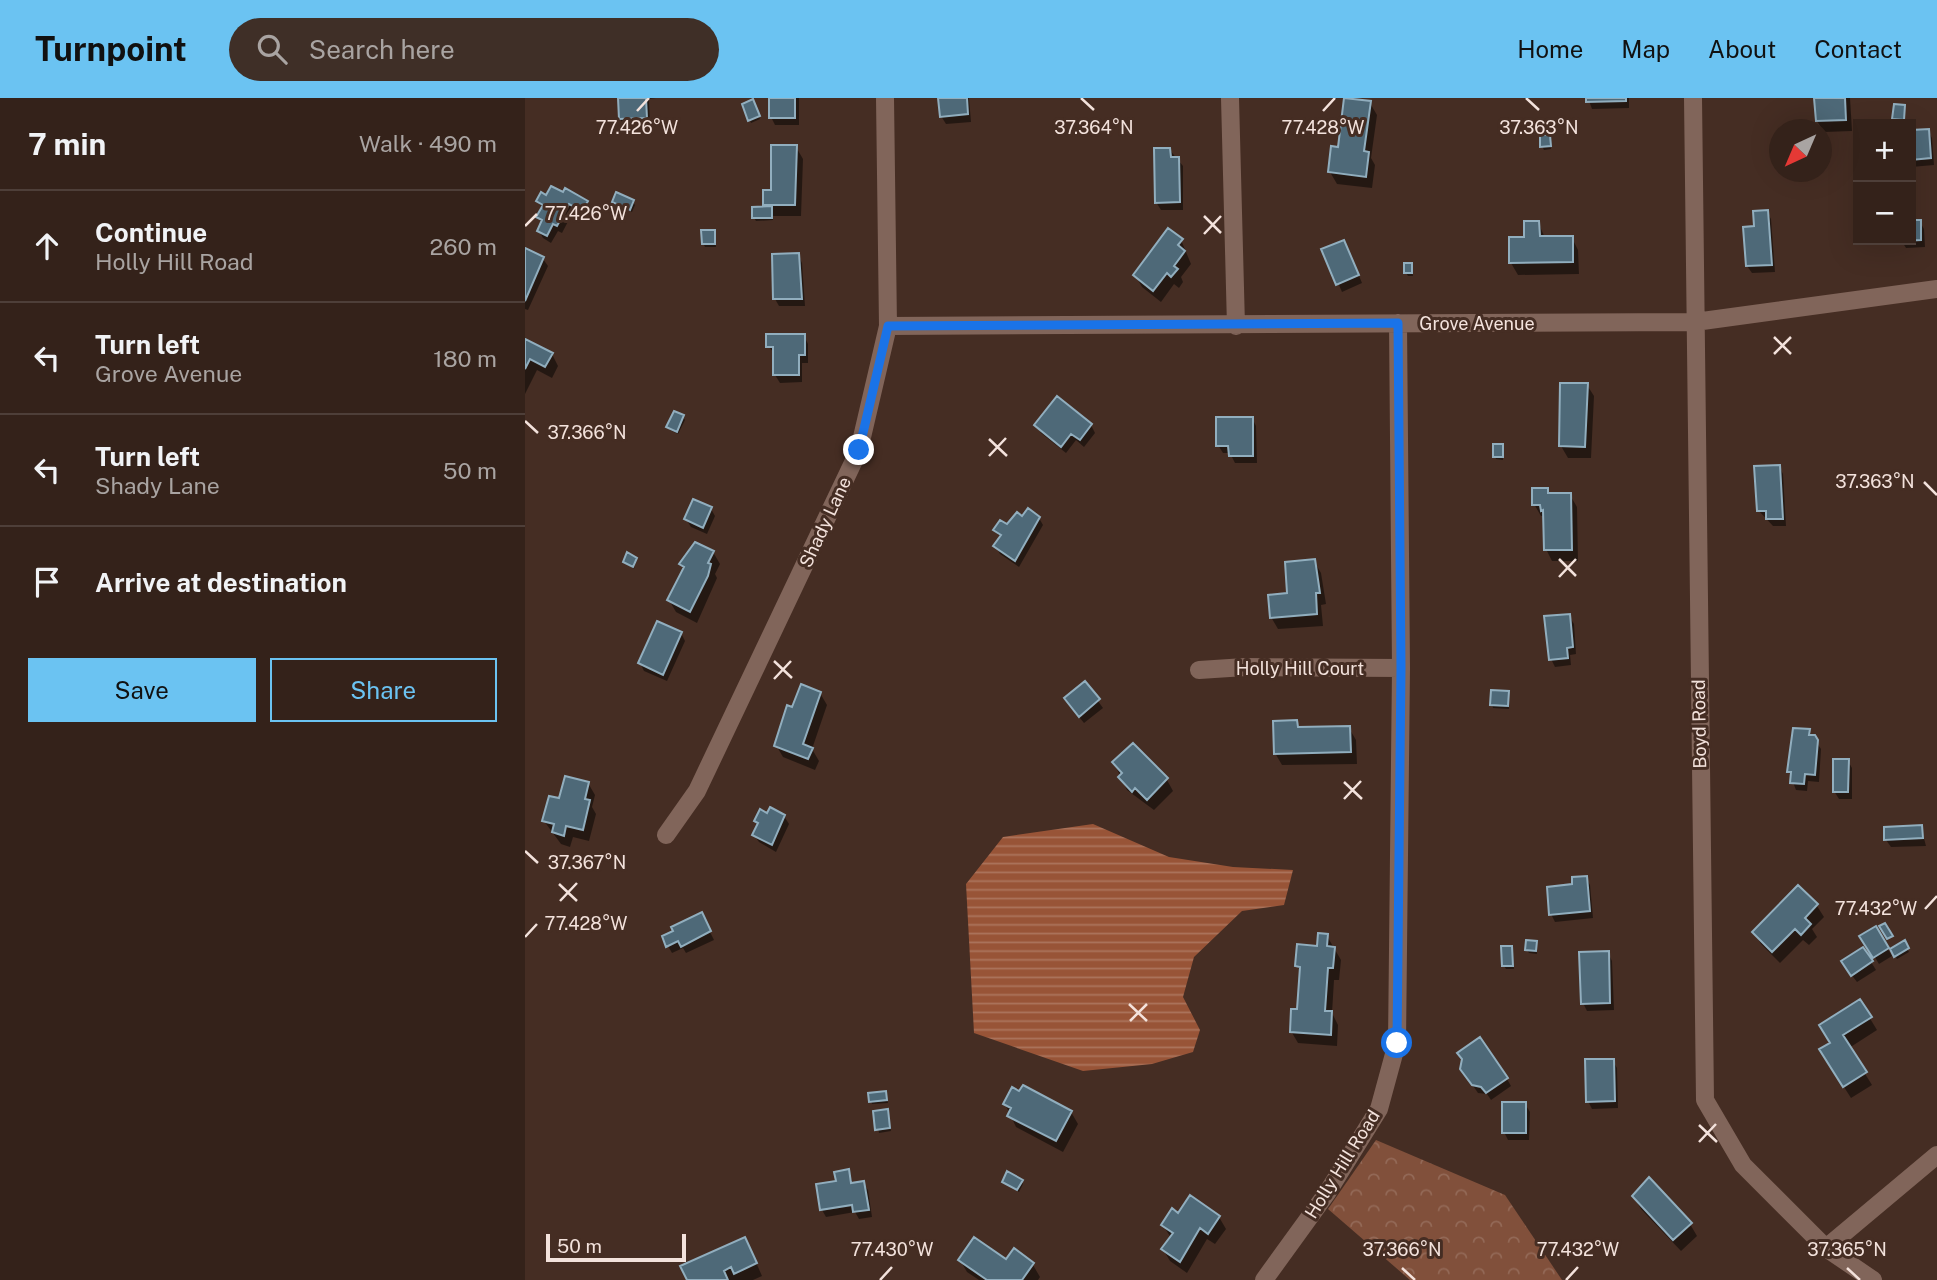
<!DOCTYPE html>
<html lang="en">
<head>
<meta charset="utf-8">
<style>
  body { margin:0; font-family:"Public Sans",sans-serif; background:#3f2f27; color:#f1f3f6 }
  .controls { position:absolute; right:21px; top:21px; display:grid; overflow:hidden; border-radius:0px; box-shadow:0 7px 28px #0002 }
  .controls button { width:63px; height:63px; display:grid; place-items:center; padding:0; border:0; border-bottom:2px solid #4e3f39; background:#34221a; color:#f1f3f6; font:35px sans-serif }
  .compass { position:absolute; left:1244px; top:21px; width:63px; height:63px; border-radius:50%; background:#34221a; box-shadow:0 7px 28px #0002; rotate:224deg }
  .scale { position:absolute; left:21px; bottom:18px; width:140px; box-sizing:border-box; padding-left:7px; border:4px solid #f3e2dc; border-top:0; font-size:19px; line-height:24px; white-space:nowrap; color:#f3e2dc; -webkit-text-stroke:5px #452d23; paint-order:stroke }
  .stop { position:absolute; width:21px; height:21px; margin:-16px; border:5px solid #1a73e8; border-radius:50%; background:#fff }
  .stop.end { background:#1a73e8; border-color:#fff; box-shadow:0 2px 7px #0008 }
  .list { margin:0; padding:0; list-style:none }
  h2 { display:flex; justify-content:space-between; align-items:center; height:91px; margin:0; padding:0 28px; font-size:30px }
  h2 small { font-size:23px; font-weight:400; color:#a9a4a2 }
  .list li { display:grid; grid-template-columns:46px 1fr auto; gap:21px; align-items:center; box-sizing:border-box; height:112px; padding:0 28px; border-top:2px solid #4e3f39 }
  .list b { display:block; font-size:26px; white-space:nowrap }
  .list p { margin:0; font-size:23px; white-space:nowrap; color:#a9a4a2 }
  .list em { font-size:23px; font-style:normal; color:#a9a4a2 }
  .actions { display:flex; gap:14px; padding:21px 28px }
  .actions a { flex:1; padding:16px 0; border:2px solid #6bc3f2; border-radius:0px; text-align:center; font-size:24px; color:#6bc3f2 }
  .actions .main { background:#6bc3f2; color:#111 }
  .icon { flex:none; width:38px; height:38px; fill:none; stroke:currentColor; stroke-width:2; stroke-linecap:round; stroke-linejoin:round }
  .map { position:relative; flex:none; width:1412px; height:1182px; overflow:hidden }
  header { display:flex; align-items:center; gap:42px; box-sizing:border-box; height:98px; padding:0 35px; background:#6bc3f2; color:#111 }
  header strong { font-size:33px }
  nav { display:flex; gap:38px; margin-inline-start:auto; font-size:24px }
  .search { width:490px; height:63px; background:#3f2f27; display:flex; align-items:center; gap:18px; box-sizing:border-box; padding:0 24px; border-radius:38px; color:#a9a4a2; font-size:26px }
  main { display:flex }
  aside { flex:1; background:#34221a }
  .map>svg:first-child { display:block }
  .forest { fill:url(#forest-crowns) }
  .water { fill:url(#water-rules) }
  .shadow { fill:#0007 }
  .building { fill:#4e6978; stroke:#91aebe; stroke-width:2 }
  .lines { fill:none; stroke-linecap:round; stroke-linejoin:round }
  .minor { stroke:#81655a; stroke-width:18 }
  .route { stroke:#1a73e8; stroke-width:9 }
  .ticks { fill:none; stroke:#f3e2dc; stroke-width:2.5 }
  .labels { text-anchor:middle; dominant-baseline:central; stroke-width:6; stroke-linejoin:round; paint-order:stroke }
  .street-label { font-size:18px; fill:#f3e2dc; stroke:#452d23 }
  .ticks-label { font-size:18px; text-anchor:middle; fill:#f3e2dc; stroke:#452d23; stroke-width:6; stroke-linejoin:round; paint-order:stroke }
</style>
</head>
<body>
<header>
<strong>Turnpoint</strong>
<div class="search"><svg class="icon" aria-label="search" viewBox="0 0 24 24"><circle cx="10" cy="10" r="6"/><path d="M15 15l6 6"/></svg>Search here</div>
<nav><a>Home</a><a>Map</a><a>About</a><a>Contact</a></nav>
</header>
<main>
<aside>
<h2>7 min<small>Walk · 490 m</small></h2>
<ul class="list">
<li><svg class="icon" aria-label="ahead" viewBox="0 0 24 24"><path d="M12 20V5M6 11l6-6 6 6"/></svg><div><b>Continue</b><p>Holly Hill Road</p></div><em>260 m</em></li>
<li><svg class="icon" aria-label="left" viewBox="0 0 24 24"><path d="M17 20v-9H6M10 6l-5 5 5 5"/></svg><div><b>Turn left</b><p>Grove Avenue</p></div><em>180 m</em></li>
<li><svg class="icon" aria-label="left" viewBox="0 0 24 24"><path d="M17 20v-9H6M10 6l-5 5 5 5"/></svg><div><b>Turn left</b><p>Shady Lane</p></div><em>50 m</em></li>
<li><svg class="icon" aria-label="arrive" viewBox="0 0 24 24"><path d="M6 21V4h12l-3 4 3 4H6"/></svg><div><b>Arrive at destination</b></div></li>
</ul>
<div class="actions"><a class="main">Save</a><a>Share</a></div>
</aside>
<div class="map">
<svg width="1412" height="1182" viewBox="0 0 1412 1182">
  <defs>
    <pattern id="forest-crowns" width="20" height="18" patternUnits="userSpaceOnUse" patternTransform="scale(1.75)"><rect width="20" height="18" fill="#81503b"/><path d="M2 6a3 3 0 1 1 6 0M12 15a3 3 0 1 1 6 0" fill="none" stroke="#936957"/></pattern>
    <pattern id="water-rules" width="6" height="5" patternUnits="userSpaceOnUse" patternTransform="scale(1.75)"><rect width="6" height="5" fill="#985437"/><path d="M0 2.5h6" fill="none" stroke="#ac745d"/></pattern>
  </defs>
  <rect width="100%" height="100%" fill="#452d23"/>
  <path class="forest" d="M851,1042L980,1097L1037,1182H885L803,1111Z"/>
  <path class="water" d="M568,726L644,759L708,769L768,772L759,807L717,813L669,859L658,899L675,932L668,954L627,966L558,973L449,935L441,786L478,739Z"/>
  <path class="shadow" d="M96,0H131L124,1L125,27L100,28L95,21Z
    M246,0H274V27H250L246,19Z
    M415,0H444L446,24L421,26L416,18Z
    M1063,0H1104V10L1067,11Z
    M1291,0H1330H1325L1327,33L1299,34L1292,23Z
    M845,5L852,17L846,60L850,67L847,90L812,86L805,74L814,51Z
    M229,6L235,21L226,25L225,22Z
    M1379,8L1380,25L1371,24L1369,21Z
    M1403,33L1407,40L1409,67L1386,69V34Z
    M1024,38L1026,51L1019,52L1017,48Z
    M271,49L278,61L276,118H248V122L231,123L229,120L242,110L240,106Z
    M644,51L658,68V112H636L631,104Z
    M13,103L62,104L66,112L62,120L49,112L37,135L33,133L26,145L18,140L14,133L17,126L13,119L18,111Z
    M88,104H108L110,107L107,114Z
    M1242,114L1246,121L1250,174L1227,175L1222,168L1231,130Z
    M1013,124L1020,140H1047L1053,152L1054,176L993,177L986,165Z
    M1386,124H1395L1399,131L1400,149L1381,150L1376,142H1386Z
    M189,133L191,149H180L178,145Z
    M656,142L666,166L656,179L658,184L654,190L649,186L636,204L617,189L610,177Z
    M823,151L837,185L817,194L799,152Z
    M0,152L18,161L23,168L3,212L0,211Z
    M273,157L277,165L280,208H254L250,201Z
    M886,166L888,178H883L881,175Z
    M279,238L283,246V265H277V284L255,285L250,277V256L243,248Z
    M0,243L27,256L33,268L27,280L12,272L0,296Z
    M1062,287L1069,298L1066,360H1043L1036,348Z
    M158,319L160,322L153,336L145,332L143,329Z
    M727,320L731,328L732,365H710L705,355H698L693,347Z
    M511,327H566L570,335L559,349L551,342L541,355L516,335Z
    M977,348L978,362L971,361L970,358Z
    M1254,368L1258,376L1261,428H1248L1234,413Z
    M1022,391L1025,397H1045L1052,409L1053,463H1027L1021,451L1020,418H1016L1009,406Z
    M186,411L190,418L182,436L166,429L161,421Z
    M498,420H514L518,427L494,469L475,456L471,448L475,439L470,432Z
    M188,454L195,466L190,476L192,480L172,525L151,514L144,502L159,472L156,466Z
    M111,461L109,471L100,464Z
    M789,463L796,475L801,506L796,507L798,528L753,531L746,519Z
    M1044,518L1049,526L1051,556L1045,557L1046,567L1030,569L1026,561Z
    M156,535L160,543L142,583L119,573L115,565Z
    M560,585L578,610L559,625L545,608Z
    M295,595L302,607L287,651L294,663L290,672L258,659L251,647Z
    M983,595L984,611L968,610L967,606Z
    M772,624L776,631L824,630L831,642L832,666L757,667L750,655Z
    M1284,633L1296,651L1294,684L1283,683L1282,693L1271,692L1264,674Z
    M608,647L642,682L648,693L629,712L602,692L589,665Z
    M1323,663L1327,670V701H1314L1309,693Z
    M63,685L70,697L67,709L71,716L64,743L48,739L45,749L36,746L19,723L35,703Z
    M243,717L259,718L264,726L251,754L234,744L229,737L234,728L230,723Z
    M1396,729L1401,748L1366,749L1361,742Z
    M1061,780L1065,787L1068,820L1030,824L1026,816L1049,788Z
    M1273,789L1292,808L1299,819L1287,831L1292,839L1284,847L1278,842L1255,865L1236,846L1229,835Z
    M180,824L189,842L161,855L158,850L147,855L143,848L151,834Z
    M1350,830L1367,858L1354,866L1337,838Z
    M802,838L816,862L814,882H809L807,915L813,927L812,948L773,945L766,933L774,913L776,875L772,868Z
    M1011,845L1012,856L1004,855L1002,852Z
    M1379,845L1384,854L1372,861L1367,851Z
    M986,849L989,871H981L979,868Z
    M1338,851L1351,872L1332,884L1322,871Z
    M1083,855L1087,863L1089,912L1062,913L1058,905Z
    M1335,904L1352,932L1324,950L1347,987L1326,1000L1303,964L1307,945Z
    M1088,963L1092,970L1093,1010L1067,1011L1063,1003Z
    M942,979L982,981L986,988L966,1002L962,996L953,995Z
    M360,995L363,1005L347,1006L346,1003Z
    M480,1006L546,1014L553,1026L538,1054L491,1029Z
    M1000,1006L1005,1014L1004,1042H983L979,1034Z
    M362,1013L366,1033L354,1035L350,1014Z
    M323,1073L328,1086L338,1085L343,1092L347,1119L334,1121L330,1114L301,1119L297,1112L313,1084Z
    M496,1083L498,1086L494,1094L479,1084Z
    M1109,1099L1165,1126L1172,1138L1156,1153L1116,1111Z
    M653,1117L694,1119L701,1131L690,1146L682,1141L662,1175L645,1163L638,1151L646,1140L638,1127Z
    M226,1153L237,1178L228,1182H164Z
    M489,1153L508,1167L515,1179L513,1182H454L442,1174L435,1162L481,1164Z"/>
  <path class="building" d="M93,0H121L122,20L94,21Z
    M244,0H270V20H244Z
    M413,0H442L443,16L415,19Z
    M819,0L846,3L839,53L844,54L841,79L803,74L806,48L813,49Z
    M1061,0H1101V3L1061,4Z
    M1289,0H1320L1321,22L1291,23Z
    M228,1L235,18L223,23L217,6Z
    M1369,6L1380,7L1379,22L1367,21Z
    M1008,23L1016,24L1015,36L1007,35Z
    M1404,31L1406,60L1386,62V32Z
    M1015,37H1025L1026,48L1015,49Z
    M246,47H272L270,107H238V92H246Z
    M629,50H645L646,59H654L655,104L630,105Z
    M26,88L38,94L40,90L63,103L57,113L44,106L32,128L28,126L22,138L12,133L17,122L11,119L18,107L11,103L16,94L21,97Z
    M91,94L109,102L105,112L87,104Z
    M247,108V120H227V109Z
    M1243,112L1247,167L1221,168L1218,129L1229,128L1228,113Z
    M1386,122H1396V142L1375,143L1386,142Z
    M999,123H1014L1015,138H1048V164L984,165V139H999Z
    M643,130L658,141L653,147L660,153L649,168L653,171L646,179L642,175L628,193L608,177Z
    M176,132H190V146H177Z
    M819,142L834,177L811,187L796,151Z
    M0,150L19,159L0,203Z
    M274,155L277,201H248L247,156Z
    M879,165H887V175H879Z
    M241,236H280V257H274V277H248V249H241Z
    M0,241L28,255L20,269L5,261L0,271Z
    M1035,285H1063L1060,349L1034,348Z
    M532,298L567,326L555,342L546,336L536,349L509,327Z
    M149,313L159,317L152,334L141,329Z
    M691,319H728V358H704L703,348H691Z
    M968,346H978V359H968Z
    M1255,367L1258,421H1241V413H1232L1229,368Z
    M1007,390H1023V395H1046L1047,452H1019L1018,412L1016,413L1015,407H1007Z
    M168,401L187,409L178,430L159,421Z
    M503,410L515,419L490,463L468,448L476,437L468,432L475,422L482,426L492,414L497,418Z
    M170,444L189,453L183,465L186,466L183,478L165,514L142,502L159,469L154,466Z
    M102,454L112,460L108,469L98,464Z
    M790,461L795,495H791L792,516L745,520L743,497L762,495L760,464Z
    M1045,516L1048,549L1042,550L1043,560L1024,562L1019,518Z
    M132,523L157,534L138,577L113,565Z
    M560,583L575,601L554,619L539,600Z
    M276,586L296,594L278,646L288,650L283,661L249,648L262,607L267,609Z
    M966,592L984,593L983,608L965,607Z
    M772,622L773,629L825,628L826,654L749,656L748,623Z
    M1268,630L1285,631L1284,637H1290L1293,642L1290,677L1280,676L1279,686L1265,685L1266,674H1262Z
    M608,645L643,680L622,702L610,690L607,694L593,679L597,675L587,664Z
    M1308,661H1324L1323,694H1308Z
    M40,678L64,684L60,701L65,702L58,732L41,728L39,738L27,734L29,726L17,723L24,698L34,700Z
    M245,709L260,717L247,747L227,737L233,725L229,723L235,711L242,715Z
    M1397,727L1398,740L1359,742V729Z
    M1062,778L1065,813L1024,817L1022,789L1047,786V779Z
    M1273,787L1293,806L1280,820L1286,826L1276,837L1270,831L1247,854L1227,834Z
    M177,814L186,833L156,849L153,843L141,849L137,838L148,833L146,829Z
    M1360,825L1368,838L1362,841L1354,828Z
    M1351,828L1364,850L1348,860L1334,838Z
    M793,835L803,836L802,848L810,849L808,870H803L800,913H807L806,937L765,934L766,911H772L775,869L770,868L772,846L792,848Z
    M1001,842L1012,843L1011,853L1000,852Z
    M1380,842L1384,850L1369,859L1365,851Z
    M976,848H987L988,868H977Z
    M1338,849L1348,863L1326,878L1316,863Z
    M1084,853L1085,905L1056,906L1054,854Z
    M1335,901L1347,919L1318,937L1342,974L1318,989L1294,951L1305,945L1294,927Z
    M955,939L983,980L961,995L956,989L947,987L935,971L937,961L932,955Z
    M1060,961H1089L1090,1003L1061,1004Z
    M498,987L547,1013L531,1043L482,1018L486,1010L478,1006L487,989L494,993Z
    M361,993L362,1002L344,1004L343,995Z
    M977,1004H1001V1035H977Z
    M363,1011L365,1030L350,1032L348,1013Z
    M324,1071L326,1085L339,1083L344,1112L328,1114L327,1107L295,1112L291,1086L311,1083L309,1074Z
    M482,1073L498,1082L492,1092L477,1084Z
    M1124,1079L1167,1125L1148,1142L1107,1098Z
    M665,1097L695,1118L683,1136L675,1130L655,1164L636,1151L648,1135L636,1127L647,1110L653,1115Z
    M220,1139L232,1165L209,1176L206,1169L199,1173L203,1182H162L155,1168Z
    M449,1139L481,1161L489,1150L509,1165L497,1182H462L433,1162Z"/>
  <g class="lines">
    <path class="minor" d="M705,0L711,228
      M1168,0L1180,1002L1218,1067L1301,1150L1348,1182
      M363,228L1170,224L1412,191
      M674,572L720,569L876,570
      M141,737L172,693L334,352L363,228L360,0
      M1301,1150L1412,1057
      M739,1182L802,1095L854,1011L872,945L876,570L873,225"/>
  </g>
  <g class="lines">
    <path class="route" d="M334,352L363,228L873,225L876,570L872,945"/>
  </g>
  <path class="ticks" d="M556,0L569,12M1001,0L1014,12M112,13L124,0M798,13L810,0M679,118L696,135M0,128L12,116M679,136L696,118M1249,239L1266,256M1249,256L1266,239M0,323L13,335M464,341L482,358M464,358L481,340M1399,384L1412,397M1034,461L1051,478M1034,479L1051,461M249,563L267,580M249,581L266,563M819,684L837,701M819,701L836,683M0,753L13,765M34,786L52,803M35,803L52,785M1400,811L1412,798M0,839L12,826M604,906L622,923M605,923L622,906M1174,1027L1192,1044M1174,1044L1191,1026M877,1170L890,1182M1322,1170L1335,1182M355,1182L367,1169M1041,1182L1053,1169"/>
  <g class="labels">
    <g class="street-label">
      <text x="952" y="225">Grove Avenue</text>
      <text transform="translate(300 424) rotate(-65)">Shady Lane</text>
      <text x="775" y="570">Holly Hill Court</text>
      <text transform="translate(1174 626) rotate(-91)">Boyd Road</text>
      <text transform="translate(817 1066) rotate(-58)">Holly Hill Road</text>
    </g>
  </g>
  <g class="ticks-label">
    <text x="569" y="36">37.364°N</text>
    <text x="1014" y="36">37.363°N</text>
    <text x="112" y="36">77.426°W</text>
    <text x="798" y="36">77.428°W</text>
    <text x="61" y="122">77.426°W</text>
    <text x="62" y="341">37.366°N</text>
    <text x="1350" y="390">37.363°N</text>
    <text x="62" y="771">37.367°N</text>
    <text x="1351" y="817">77.432°W</text>
    <text x="61" y="832">77.428°W</text>
    <text x="367" y="1158">77.430°W</text>
    <text x="1053" y="1158">77.432°W</text>
    <text x="877" y="1158">37.366°N</text>
    <text x="1322" y="1158">37.365°N</text>
  </g>
</svg>
<div class="controls">
<button>+</button>
<button>−</button>
</div>
<svg class="compass" viewBox="-18 -18 36 36"><path d="M0-13l5 13h-10z" fill="#e53935"/><path d="M0 13l5-13h-10z" fill="#a9a4a2"/></svg>
<div class="scale">50 m</div>
<div class="stop" style="left:872px;top:945px"></div>
<div class="stop end" style="left:334px;top:352px"></div>
</div>
</main>
</body>
</html>
